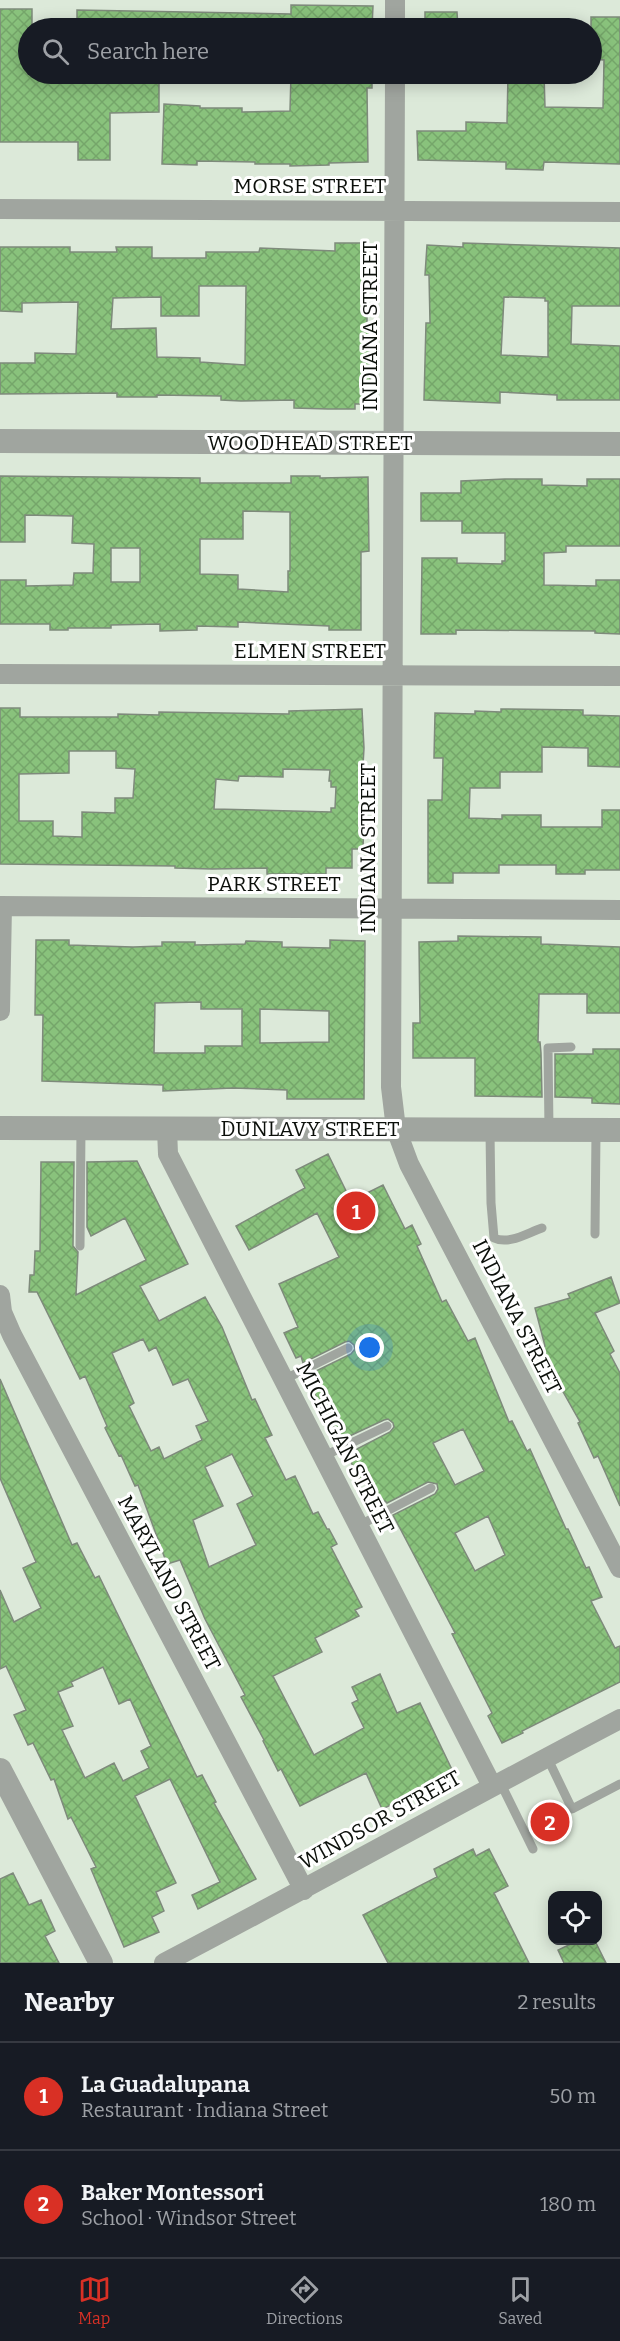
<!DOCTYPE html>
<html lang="en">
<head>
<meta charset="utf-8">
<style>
  body { margin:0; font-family:Bitter,serif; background:#242831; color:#f1f3f6 }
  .controls { position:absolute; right:18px; bottom:18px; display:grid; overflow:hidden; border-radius:12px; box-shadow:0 3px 15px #0003 }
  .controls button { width:54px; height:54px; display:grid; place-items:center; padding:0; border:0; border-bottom:2px solid #363941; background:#171b24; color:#f1f3f6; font:30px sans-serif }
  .you { position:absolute; left:370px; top:1348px; width:21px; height:21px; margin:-15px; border:4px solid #fff; border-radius:50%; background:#1a73e8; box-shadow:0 0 0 9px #1a73e833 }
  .badge { display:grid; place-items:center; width:39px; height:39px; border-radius:50%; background:#d93025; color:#fff; font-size:20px; font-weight:700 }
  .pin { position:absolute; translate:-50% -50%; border:3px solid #fff; box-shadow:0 2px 6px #0006 }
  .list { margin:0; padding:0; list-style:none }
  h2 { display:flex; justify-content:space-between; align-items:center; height:78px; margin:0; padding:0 24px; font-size:26px }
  h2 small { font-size:20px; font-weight:400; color:#9ea1a6 }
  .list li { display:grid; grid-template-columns:39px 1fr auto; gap:18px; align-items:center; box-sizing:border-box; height:108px; padding:0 24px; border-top:2px solid #363941 }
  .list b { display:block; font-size:22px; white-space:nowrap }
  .list p { margin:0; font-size:20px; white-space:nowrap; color:#9ea1a6 }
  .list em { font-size:20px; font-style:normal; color:#9ea1a6 }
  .icon { flex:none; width:33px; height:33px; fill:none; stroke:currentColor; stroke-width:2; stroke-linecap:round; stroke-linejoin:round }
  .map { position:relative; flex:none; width:620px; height:1963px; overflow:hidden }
  .search { position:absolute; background:#171b24; box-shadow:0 3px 15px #0003; left:18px; right:18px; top:18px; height:66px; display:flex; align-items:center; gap:15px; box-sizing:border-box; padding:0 21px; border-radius:33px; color:#9ea1a6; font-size:22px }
  .sheet { height:294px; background:#171b24 }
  nav { display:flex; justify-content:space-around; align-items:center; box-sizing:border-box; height:84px; border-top:2px solid #363941; background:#171b24; font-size:16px; color:#9ea1a6 }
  nav a { display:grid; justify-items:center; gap:3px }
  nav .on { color:#d93025 }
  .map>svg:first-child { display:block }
  .building { fill:url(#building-cross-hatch); stroke:#7e8a7b; stroke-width:1.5; fill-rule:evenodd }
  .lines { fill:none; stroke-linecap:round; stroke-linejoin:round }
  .service { stroke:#a0a59f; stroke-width:9 }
  .minor { stroke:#a0a59f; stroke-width:20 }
  .tertiary { stroke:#a0a59f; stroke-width:24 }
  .labels { text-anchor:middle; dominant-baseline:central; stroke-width:6; stroke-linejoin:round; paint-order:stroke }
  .street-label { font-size:21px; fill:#0b0f0a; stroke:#fff }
</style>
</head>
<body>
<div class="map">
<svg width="620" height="1963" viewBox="0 0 620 1963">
  <defs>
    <pattern id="building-cross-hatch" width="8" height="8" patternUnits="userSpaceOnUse" patternTransform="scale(1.5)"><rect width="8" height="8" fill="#89c27c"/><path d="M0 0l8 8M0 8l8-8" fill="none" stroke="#75a66a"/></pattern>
  </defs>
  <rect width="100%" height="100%" fill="#dce9d9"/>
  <path class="building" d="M291,5L373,6L372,28H77V10L291,14Z
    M0,9H32V28H28V74H159V112L110,113V160H78V142H0Z
    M425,12H457L458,28H425Z
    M591,17H620V164L544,162L543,170L506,169V162L418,160L417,131H466V122L507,123L508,74H544L545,107L603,108L604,60L591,59Z
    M291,74H372V88H367L368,162L329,163V165L290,166V164H255V162L197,161V165L162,164L164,104L200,106V108H242V112L290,111Z
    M335,243H367V328H374V351H370V404H355V409H328L294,408V400L241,401L221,400V396L157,395V397H117V393L0,394V363H35V353L76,354L78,302L22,303V312L0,311V247H70V252H117L116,247H152V258H206V252H259L260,248L335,251ZM199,286H246L245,365L200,362V358L157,357L156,328L111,329L113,298L161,297V316H199Z
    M463,243L620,248V306H572L571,344L620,346V400H557V395L500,392V403L424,400L426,323H430L429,275H425L427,245L463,247ZM504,297L545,298V301H548V357L501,355Z
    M0,476L200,478V483H291V476H320V478L368,477L369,551L361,552V630H329V626L238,622V627L197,626V630L160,631V624L111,625V628H68V630H50V624H0V580H26V586L73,585L74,573H93L94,544L72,543L73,516L25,515V542H0ZM243,511L290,512V571H288V592L238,589V575L200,574V539H243ZM111,548H140V582H111Z
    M505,479H542V485L587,486V479H620V546H566V552L544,553V585L596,586V580H620V634L595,633V631L456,630V634H421L422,558H457V563L502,564V561H505V533H462V521H421V493H461V481Z
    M0,708H20V717H118V714L159,715V712L289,714V711L362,709L364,748L360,818H364L363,849H352V868H326V874H267V868L212,869L175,868V866L0,864ZM69,751H116V768L135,769L133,798H115V813L82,812V837L53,836V821H19V774L69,773ZM283,769L330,770L329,781H331V787H336L335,808H331V812L214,809L216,779L238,781L239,776L283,777Z
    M501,709L583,710V715L620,716V767L588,766V748L542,747V772H500V788H470L469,818L502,819V815H541V827H602V810H620V870H585V874H556V865H499V873H453V883H428V800H442L443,758H434L435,713L475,714V711L501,712Z
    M458,936L541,937V944L620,947V1013H587V994H539L538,1042H540L541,1053L542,1097L475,1096V1058H413V1023H420L419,942L458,941Z
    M36,940H69V945L133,947L162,946V942H195V945L245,944L246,941L282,942V947L330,948V940L365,941L364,1099H287V1090L233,1088L163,1091V1085L42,1081L43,1015H35ZM201,1002V1009H242V1046H205V1053H154L155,1003ZM260,1009L329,1011V1042L260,1043Z
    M593,1049H620V1104L592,1103V1098L555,1097V1054H593Z
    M328,1154L351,1201L383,1185L405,1229L412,1225L421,1244L417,1246L442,1302L446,1300L468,1341L475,1338L509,1422L512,1421L527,1451L530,1449L566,1529H568L586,1568L589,1567L602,1597L591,1601L615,1648L620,1646V1682L522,1731L523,1733L502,1743L488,1716L492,1713L452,1634L455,1633L393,1515L435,1494L438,1489L437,1484L428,1482L387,1503L385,1501L377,1506L365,1483L362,1484L347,1454L390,1432L394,1427L393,1423L388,1419L384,1420L341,1440L323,1407L320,1408L308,1375L351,1354L355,1349L354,1345L349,1341L345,1342L303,1363L301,1356L296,1358L284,1333L298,1327L279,1284L339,1257L317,1213L249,1250L236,1226L305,1188L296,1170ZM463,1429L484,1471L455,1485L433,1443ZM488,1516L505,1555L475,1571L455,1533Z
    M137,1161L188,1264L140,1286L159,1321L205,1297L222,1327L252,1400L255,1399L272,1435L265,1438L286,1480L295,1476L313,1514L318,1512L327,1529H329L337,1544L331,1547L362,1607L355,1610L359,1616L315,1638L322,1652L273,1676L314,1755L364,1728L352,1703L358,1700L352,1687L380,1674L397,1713L420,1703L455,1776L382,1809L366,1773L300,1806L281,1769L278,1771L263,1741L264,1740L241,1697L245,1695L205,1619L180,1560L167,1564L138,1485L135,1486L121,1455L119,1456L105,1428L107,1426L85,1376L80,1379L37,1292H29L30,1275H34L35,1251H40L41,1162H74L73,1246L78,1252L76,1295L146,1260L125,1218L91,1236L87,1227V1162ZM143,1339L149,1351L156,1347L173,1385L188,1379L208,1421L196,1426L202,1440L164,1459L159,1447L151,1451L129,1406L134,1403L112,1353ZM232,1454L253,1496L237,1504L256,1545L209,1567L193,1520L223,1506L205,1467Z
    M611,1277L620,1303L595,1313L614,1351L610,1354L620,1373V1506L598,1456L594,1458L578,1423L580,1422L539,1349L545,1346L535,1308L570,1298L568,1294Z
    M0,1379L72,1545L77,1543L95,1578L99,1576L197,1777L202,1775L216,1802L214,1803L256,1879L198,1909L192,1895L220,1882L170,1779L135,1796L176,1883L156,1892L164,1911L152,1917L159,1932L124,1947L91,1869L96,1867L71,1817L68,1819L54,1779L51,1780L33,1743L28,1745L14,1715L26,1710L6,1666L0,1669V1590L14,1622L41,1608L23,1568L36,1562L0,1478ZM103,1667L119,1704L130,1699L151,1746L141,1751L149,1768L123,1781L114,1763L85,1778L62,1730L73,1726L58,1692L73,1686L71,1682Z
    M473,1849L476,1856L489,1849L508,1886L494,1893L529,1963H388L363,1915L437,1877L434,1869Z
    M13,1873L29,1905L41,1900L55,1931L45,1936L59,1963H0V1879Z
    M577,1941H595L606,1963H564L558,1950Z"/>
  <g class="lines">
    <path class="service" d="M549,1130L548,1048L571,1047
      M490,1132L491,1203L494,1238C509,1245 527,1233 542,1228
      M595,1234L596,1131
      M80,1246L81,1128
      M283,1380L348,1348
      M322,1457L387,1426
      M358,1526L431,1488
      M547,1757L572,1809L620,1784
      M500,1782L533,1849"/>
    <path class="minor" d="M395,28V0
      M395,74L391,1087L396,1129L409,1164L620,1568
      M0,209L620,212
      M0,674L620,676
      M0,906L620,910
      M0,1011L2,906
      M167,1129L168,1154L492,1786
      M0,1295L2,1312L12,1335L304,1890
      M164,1963C317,1883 467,1799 620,1719"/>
    <path class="tertiary" d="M0,441L620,444
      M0,1128L620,1130
      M0,1770L101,1963"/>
  </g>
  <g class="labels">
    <g class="street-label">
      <text x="310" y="186">MORSE STREET</text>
      <text transform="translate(370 326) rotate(-90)">INDIANA STREET</text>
      <text x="310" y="443">WOODHEAD STREET</text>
      <text x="310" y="651">ELMEN STREET</text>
      <text transform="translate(368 848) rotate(-90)">INDIANA STREET</text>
      <text x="274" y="884">PARK STREET</text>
      <text x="310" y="1129">DUNLAVY STREET</text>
      <text transform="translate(517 1317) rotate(63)">INDIANA STREET</text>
      <text transform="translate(345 1448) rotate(63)">MICHIGAN STREET</text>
      <text transform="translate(169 1583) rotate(62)">MARYLAND STREET</text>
      <text transform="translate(380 1820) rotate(-29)">WINDSOR STREET</text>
    </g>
  </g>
</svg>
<div class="controls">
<button><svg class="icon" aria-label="locate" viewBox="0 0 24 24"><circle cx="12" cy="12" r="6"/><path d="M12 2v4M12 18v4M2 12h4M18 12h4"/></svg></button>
</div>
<div class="you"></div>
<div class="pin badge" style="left:356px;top:1211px">1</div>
<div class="pin badge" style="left:550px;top:1822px">2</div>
<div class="search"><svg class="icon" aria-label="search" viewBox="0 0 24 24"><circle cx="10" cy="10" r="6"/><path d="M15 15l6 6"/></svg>Search here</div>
</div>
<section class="sheet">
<h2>Nearby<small>2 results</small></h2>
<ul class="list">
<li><span class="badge">1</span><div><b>La Guadalupana</b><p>Restaurant · Indiana Street</p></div><em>50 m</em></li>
<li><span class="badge">2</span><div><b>Baker Montessori</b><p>School · Windsor Street</p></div><em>180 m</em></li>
</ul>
</section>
<nav>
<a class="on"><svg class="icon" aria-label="map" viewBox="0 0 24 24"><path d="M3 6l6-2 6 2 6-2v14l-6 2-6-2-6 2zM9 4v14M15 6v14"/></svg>Map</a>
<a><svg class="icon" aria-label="directions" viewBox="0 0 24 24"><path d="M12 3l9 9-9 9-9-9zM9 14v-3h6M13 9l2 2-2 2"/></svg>Directions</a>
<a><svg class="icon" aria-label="saved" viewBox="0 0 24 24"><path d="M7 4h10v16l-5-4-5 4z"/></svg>Saved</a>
</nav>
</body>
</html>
